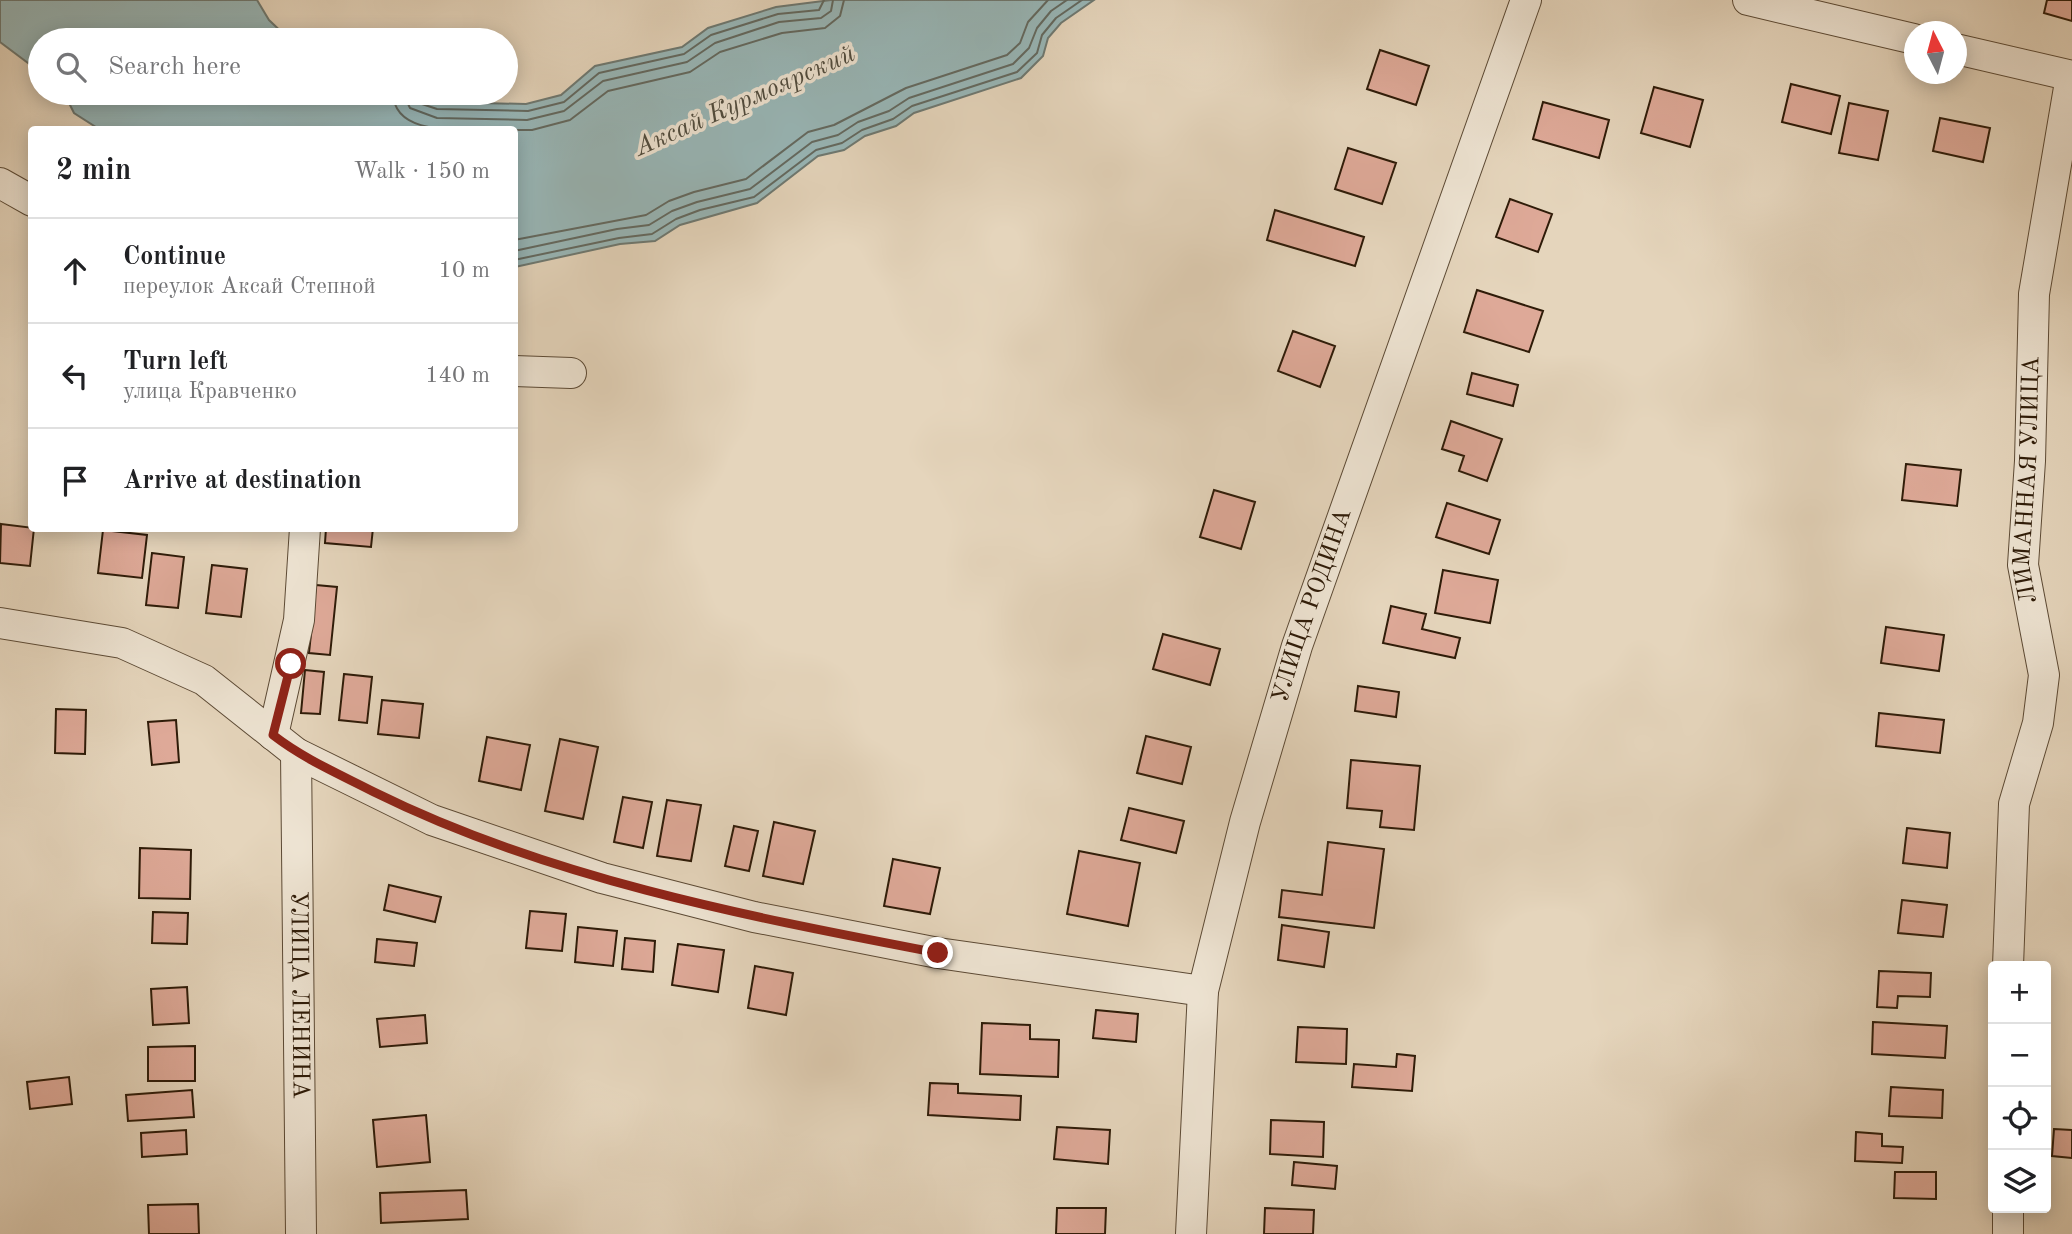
<!DOCTYPE html>
<html lang="en">
<head>
<meta charset="utf-8">
<style>
  body { margin:0; font-family:"Old Standard TT",serif; background:#f6f6f6; color:#202124 }
  .controls { position:absolute; right:21px; bottom:21px; display:grid; overflow:hidden; border-radius:7px; box-shadow:0 4px 18px #0003 }
  .controls button { width:63px; height:63px; display:grid; place-items:center; padding:0; border:0; border-bottom:2px solid #e0e0e0; background:#fff; color:#202124; font:35px sans-serif }
  .compass { position:absolute; left:1904px; top:21px; width:63px; height:63px; border-radius:50%; background:#fff; box-shadow:0 4px 18px #0003; rotate:354deg }
  .stop { position:absolute; width:21px; height:21px; margin:-16px; border:5px solid #8f2418; border-radius:50%; background:#fff }
  .stop.end { background:#8f2418; border-color:#fff; box-shadow:0 2px 7px #0008 }
  .list { margin:0; padding:0; list-style:none }
  h2 { display:flex; justify-content:space-between; align-items:center; height:91px; margin:0; padding:0 28px; font-size:30px }
  h2 small { font-size:23px; font-weight:400; color:#757577 }
  .list li { display:grid; grid-template-columns:46px 1fr auto; gap:21px; align-items:center; box-sizing:border-box; height:105px; padding:0 28px; border-top:2px solid #e0e0e0 }
  .list b { display:block; font-size:26px; white-space:nowrap }
  .list p { margin:0; font-size:23px; white-space:nowrap; color:#757577 }
  .list em { font-size:23px; font-style:normal; color:#757577 }
  .icon { flex:none; width:38px; height:38px; fill:none; stroke:currentColor; stroke-width:2; stroke-linecap:round; stroke-linejoin:round }
  .map { position:relative; flex:none; width:2072px; height:1234px; overflow:hidden }
  .search { position:absolute; background:#fff; box-shadow:0 4px 18px #0003; left:28px; top:28px; width:490px; height:77px; display:flex; align-items:center; gap:18px; box-sizing:border-box; padding:0 24px; border-radius:38px; color:#757577; font-size:26px }
  .panel { position:absolute; background:#fff; box-shadow:0 4px 18px #0003; left:28px; top:126px; width:490px; height:406px; border-radius:7px }
  .map>svg:first-child { display:block }
  .water { fill:#98b7b8; stroke:#6e7972; stroke-width:2 }
  .lines { fill:none; stroke-linecap:round; stroke-linejoin:round }
  .shore { stroke:#636960; stroke-width:2 }
  .building { fill:#dea998; stroke:#2e1b08; stroke-width:2 }
  .minor-casing { stroke:#5c4a35; stroke-width:32 }
  .minor { stroke:#eee4d3; stroke-width:30 }
  .route { stroke:#8f2418; stroke-width:9 }
  .labels { text-anchor:middle; dominant-baseline:central; stroke-width:7; stroke-linejoin:round; paint-order:stroke }
  .street-label { font-size:24px; fill:#2e1b08; stroke:#eee4d3 }
  .water-label { font-size:26px; font-style:italic; fill:#4e4a3d; stroke:#eee4d3 }
</style>
</head>
<body>
<div class="map">
<svg width="2072" height="1234" viewBox="0 0 2072 1234">
  <rect width="100%" height="100%" fill="#e5d5bc"/>
  <filter id="stains"><feTurbulence type="fractalNoise" baseFrequency=".00286" numOctaves="4"/><feColorMatrix values="0 0 0 0 .2 0 0 0 0 .09 0 0 0 0 .02 0 0 0 .5 -.17"/></filter>
  <radialGradient id="worn" r=".72"><stop offset=".6" stop-color="#630" stop-opacity="0"/><stop offset="1" stop-color="#630" stop-opacity=".3"/></radialGradient>
  <path class="water" d="M0,0H257L269,20L290,40H40V72L0,42Z
    M831,0H1094L1061,23L1048,38L1043,56L1021,78L914,113L896,126L865,136L844,150L818,156L757,203L680,225L655,241L620,244L515,267L514,130L99,129L74,113L64,93H411L437,102L526,104L561,95L595,66L682,47L708,28L776,7Z"/>
  <g class="lines">
    <path class="shore" d="M393,93C394,135 455,129 484,130
      M403,93L410,108L437,118L527,120L564,111L603,81L687,62L715,43L779,22L821,18L831,11L833,0
      M412,93L416,102L437,109L528,111L564,102L599,73L684,54L711,35L778,14L819,10L824,0
      M514,130H532L570,120L608,91L690,72L720,52L782,33L825,28L840,16L844,0
      M514,240L646,215L669,201L694,192L746,179L808,132L834,125L906,88L1007,55L1020,43L1028,22L1048,0
      M514,251L617,229L649,225L672,211L697,202L750,189L812,142L838,135L858,122L889,111L909,98L1013,64L1029,48L1037,28L1051,11L1067,0
      M514,260L619,238L652,234L676,219L700,210L754,197L816,150L842,143L862,130L893,119L912,106L1017,72L1037,53L1042,35L1056,18L1082,0"/>
  </g>
  <path class="building" d="M2047,0H2072V21L2044,13Z
    M1380,50L1429,66L1416,105L1367,89Z
    M1791,84L1840,96L1831,134L1782,122Z
    M1654,87L1703,100L1690,147L1641,133Z
    M1543,102L1609,120L1599,158L1533,139Z
    M1849,103L1888,111L1878,160L1839,153Z
    M1940,118L1990,128L1983,162L1933,151Z
    M1348,148L1396,163L1382,204L1335,189Z
    M1510,199L1552,214L1538,252L1496,237Z
    M1275,210L1364,237L1355,266L1267,240Z
    M1477,290L1543,311L1529,352L1464,332Z
    M1293,331L1335,346L1320,387L1278,371Z
    M1472,373L1518,385L1513,406L1467,394Z
    M1451,421L1502,439L1487,481L1459,471L1464,456L1442,449Z
    M1906,464L1961,470L1957,506L1902,500Z
    M1214,490L1255,502L1241,549L1200,537Z
    M1447,503L1500,520L1489,554L1436,537Z
    M1,524L34,528L30,566L0,563Z
    M326,528H373L371,547L325,543Z
    M103,530L147,535L142,578L98,573Z
    M152,553L184,557L178,608L146,605Z
    M212,565L247,569L241,617L206,613Z
    M1443,570L1498,580L1490,623L1435,613Z
    M316,585L337,587L330,655L309,653Z
    M1391,606L1426,614L1422,629L1460,638L1455,658L1383,643Z
    M1886,627L1944,635L1939,671L1881,663Z
    M1163,634L1220,649L1210,685L1153,669Z
    M305,670L324,672L320,714L301,713Z
    M344,674L372,677L367,723L339,720Z
    M1358,686L1399,692L1396,717L1355,711Z
    M382,700L423,704L419,738L378,734Z
    M56,709L86,710L85,754L55,753Z
    M1879,713L1944,720L1940,753L1876,746Z
    M176,720L179,762L152,765L148,722Z
    M1146,736L1191,747L1182,784L1137,773Z
    M487,737L530,745L521,790L479,781Z
    M560,739L598,747L583,819L545,811Z
    M1351,760L1420,766L1414,830L1380,827L1382,811L1347,808Z
    M623,797L652,802L643,848L614,842Z
    M667,800L701,805L691,861L657,856Z
    M1129,808L1184,821L1176,853L1121,840Z
    M774,822L815,831L803,884L763,876Z
    M734,826L758,831L749,871L725,866Z
    M1907,828L1950,833L1947,868L1903,863Z
    M1328,842L1384,849L1374,928L1279,917L1282,890L1322,895Z
    M140,848L191,850L190,899L139,898Z
    M1079,851L1140,863L1128,926L1067,914Z
    M893,859L940,868L930,914L884,906Z
    M389,885L441,897L435,922L384,910Z
    M1902,900L1947,905L1943,937L1898,933Z
    M530,911L566,914L562,951L526,948Z
    M153,912L188,913L187,944L152,943Z
    M1282,925L1329,932L1324,967L1278,960Z
    M578,927L617,931L613,966L575,962Z
    M625,938L655,941L653,972L622,969Z
    M377,939L417,943L414,966L375,962Z
    M678,944L724,950L718,992L672,985Z
    M755,966L793,973L786,1015L748,1008Z
    M1879,971L1931,973L1930,997L1898,996L1897,1008L1877,1007Z
    M187,987L189,1023L153,1025L151,989Z
    M1096,1010L1138,1014L1136,1042L1093,1038Z
    M425,1015L427,1043L380,1047L377,1019Z
    M1873,1022L1947,1026L1945,1058L1872,1054Z
    M982,1023L1030,1025V1039L1059,1040L1058,1077L980,1074Z
    M1298,1027L1347,1029L1346,1064L1296,1062Z
    M195,1046V1081H148V1047Z
    M1397,1054L1415,1056L1412,1091L1352,1087L1354,1064L1396,1067Z
    M69,1077L72,1104L30,1109L27,1082Z
    M930,1083L958,1084V1093L1021,1096L1020,1120L928,1115Z
    M1891,1087L1943,1090L1942,1118L1889,1116Z
    M192,1090L194,1117L128,1121L126,1095Z
    M426,1115L430,1162L377,1167L373,1120Z
    M1271,1120L1324,1122L1323,1157L1270,1154Z
    M1057,1127L1110,1130L1108,1164L1054,1159Z
    M2054,1129L2072,1130V1158L2052,1156Z
    M186,1130L187,1154L142,1157L141,1133Z
    M1856,1132L1882,1134V1146L1903,1147L1902,1163L1855,1161Z
    M1294,1162L1337,1166L1335,1189L1292,1185Z
    M1895,1172H1936V1199L1894,1198Z
    M466,1190L468,1219L381,1223L380,1193Z
    M198,1204L199,1234H149L148,1205Z
    M1057,1208H1106L1105,1234H1056Z
    M1265,1208L1314,1210L1313,1234H1264Z"/>
  <g class="lines">
    <defs>
      <g id="minor">
        <path d="M1748,0L1914,39"/>
        <path d="M1956,49L2072,76"/>
        <path d="M0,183L32,201"/>
        <path d="M514,371L571,373"/>
        <path d="M0,623L122,643L204,680L296,753L432,820L602,878L754,917L938,953L1203,991"/>
        <path d="M273,735L299,620L305,528"/>
        <path id="s1" d="M296,753L301,1234"/>
        <path id="s2" d="M2008,966L2014,804L2038,723L2044,675L2023,565L2030,461L2034,294L2071,76"/>
        <path d="M2008,1208V1234"/>
        <path id="s3" d="M1191,1234L1203,991L1245,822L1297,646L1526,0"/>
      </g>
    </defs>
    <use href="#minor" class="minor-casing"/>
    <use href="#minor" class="minor"/>
  </g>
  <g class="lines">
    <path class="route" d="M291,664L273,735C304,759 339,774 374,792C550,879 746,916 938,953"/>
  </g>
  <g class="labels">
    <g class="street-label">
      <text stroke="none"><textPath href="#s2" startOffset="492">ЛИМАННАЯ УЛИЦА</textPath></text>
      <text stroke="none"><textPath href="#s3" startOffset="644">УЛИЦА РОДИНА</textPath></text>
      <text stroke="none"><textPath href="#s1" startOffset="242">УЛИЦА ЛЕНИНА</textPath></text>
    </g>
    <g class="water-label">
      <text transform="translate(745 101) rotate(-24)">Аксай Курмоярский</text>
    </g>
  </g>
  <rect width="100%" height="100%" filter="url(#stains)"/>
  <rect width="100%" height="100%" fill="url(#worn)"/>
</svg>
<div class="controls">
<button>+</button>
<button>−</button>
<button><svg class="icon" aria-label="locate" viewBox="0 0 24 24"><circle cx="12" cy="12" r="6"/><path d="M12 2v4M12 18v4M2 12h4M18 12h4"/></svg></button>
<button><svg class="icon" aria-label="layers" viewBox="0 0 24 24"><path d="M12 4l9 5-9 5-9-5zM3 14l9 5 9-5"/></svg></button>
</div>
<svg class="compass" viewBox="-18 -18 36 36"><path d="M0-13l5 13h-10z" fill="#e53935"/><path d="M0 13l5-13h-10z" fill="#757577"/></svg>
<div class="stop" style="left:291px;top:664px"></div>
<div class="stop end" style="left:938px;top:953px"></div>
<div class="search"><svg class="icon" aria-label="search" viewBox="0 0 24 24"><circle cx="10" cy="10" r="6"/><path d="M15 15l6 6"/></svg>Search here</div>
<section class="panel">
<h2>2 min<small>Walk · 150 m</small></h2>
<ul class="list">
<li><svg class="icon" aria-label="ahead" viewBox="0 0 24 24"><path d="M12 20V5M6 11l6-6 6 6"/></svg><div><b>Continue</b><p>переулок Аксай Степной</p></div><em>10 m</em></li>
<li><svg class="icon" aria-label="left" viewBox="0 0 24 24"><path d="M17 20v-9H6M10 6l-5 5 5 5"/></svg><div><b>Turn left</b><p>улица Кравченко</p></div><em>140 m</em></li>
<li><svg class="icon" aria-label="arrive" viewBox="0 0 24 24"><path d="M6 21V4h12l-3 4 3 4H6"/></svg><div><b>Arrive at destination</b></div></li>
</ul>
</section>
</div>
</body>
</html>
